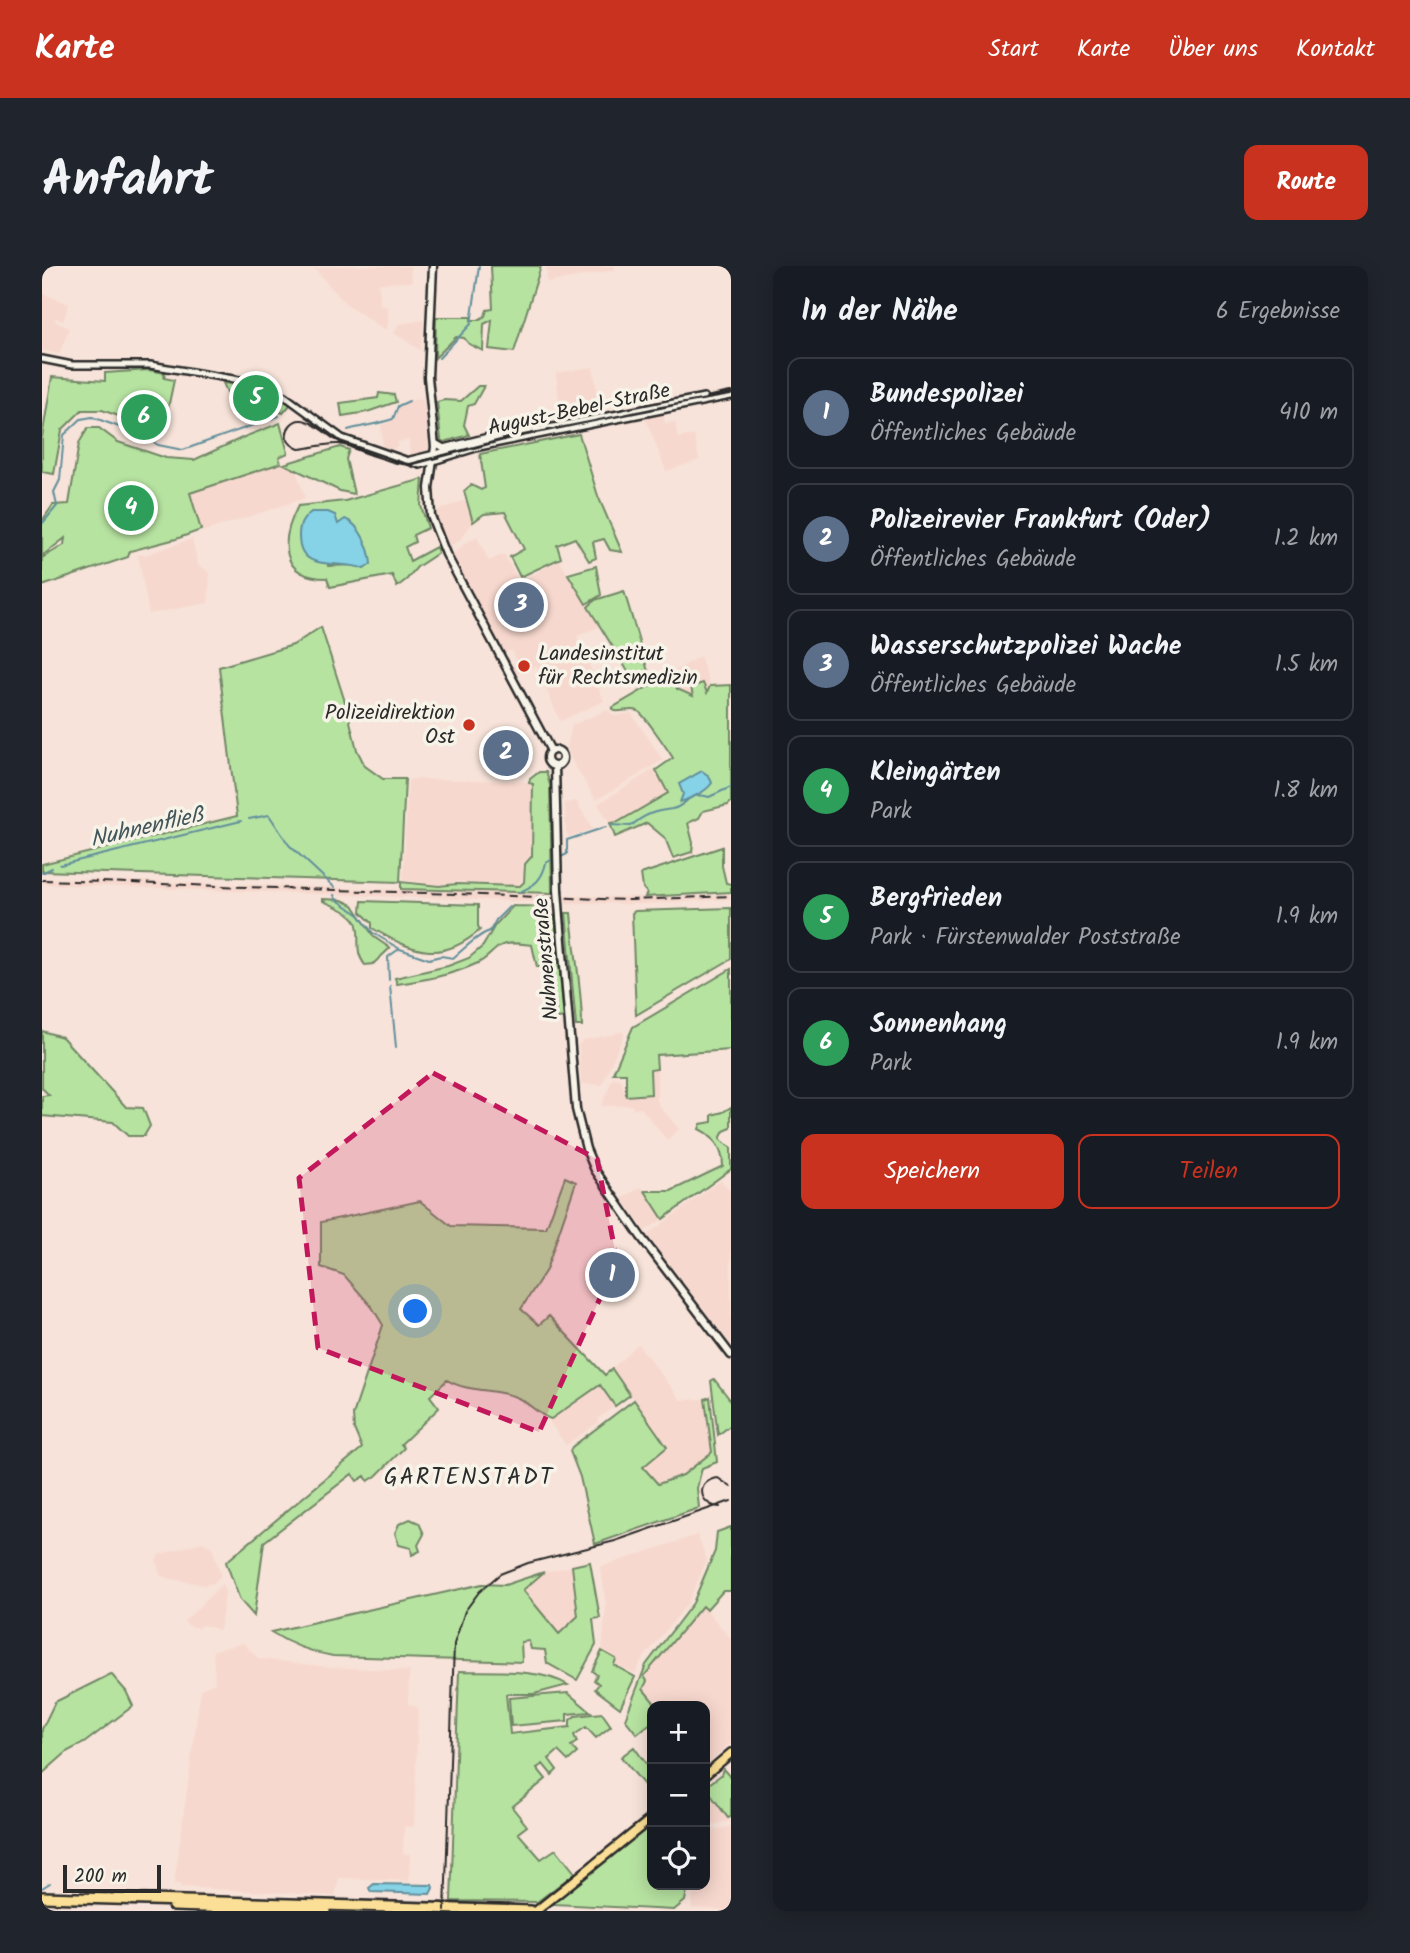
<!DOCTYPE html>
<html lang="de">
<head>
<meta charset="utf-8">
<style>
  body { margin:0; font-family:Kalam,sans-serif; background:#20242c; color:#f1f3f6 }
  .controls { position:absolute; right:21px; bottom:21px; display:grid; overflow:hidden; border-radius:14px; box-shadow:0 4px 18px #0003 }
  .controls button { width:63px; height:63px; display:grid; place-items:center; padding:0; border:0; border-bottom:2px solid #363941; background:#171b24; color:#f1f3f6; font:35px sans-serif }
  .scale { position:absolute; left:21px; bottom:18px; width:98px; box-sizing:border-box; padding-left:7px; border:4px solid #2b2b2b; border-top:0; font-size:19px; line-height:24px; white-space:nowrap; color:#2b2b2b; -webkit-text-stroke:5px #f7f3e8; paint-order:stroke }
  .you { position:absolute; left:374px; top:1046px; width:24px; height:24px; margin:-18px; border:5px solid #fff; border-radius:50%; background:#1a73e8; box-shadow:0 0 0 10px #1a73e833 }
  .badge { display:grid; place-items:center; width:46px; height:46px; border-radius:50%; background:#c8321e; color:#fff; font-size:23px; font-weight:700 }
  .pin { position:absolute; translate:-50% -50%; border:4px solid #fff; box-shadow:0 2px 7px #0006 }
  .list { margin:0; padding:0; list-style:none }
  h2 { display:flex; justify-content:space-between; align-items:center; height:91px; margin:0; padding:0 28px; font-size:30px }
  h2 small { font-size:23px; font-weight:400; color:#9ea1a6 }
  .list li { display:grid; grid-template-columns:46px 1fr auto; gap:21px; align-items:center; box-sizing:border-box; height:112px; margin:0 14px 14px; padding:0 14px; border:2px solid #363941; border-radius:14px }
  .list b { display:block; font-size:26px; white-space:nowrap }
  .list p { margin:0; font-size:23px; white-space:nowrap; color:#9ea1a6 }
  .list em { font-size:23px; font-style:normal; color:#9ea1a6 }
  .actions { display:flex; gap:14px; padding:21px 28px }
  .actions a { flex:1; padding:16px 0; border:2px solid #c8321e; border-radius:14px; text-align:center; font-size:24px; color:#c8321e }
  .actions .main { background:#c8321e; color:#fff }
  .icon { flex:none; width:38px; height:38px; fill:none; stroke:currentColor; stroke-width:2; stroke-linecap:round; stroke-linejoin:round }
  .map { position:relative; flex:none; width:689px; height:1645px; overflow:hidden; border-radius:14px }
  header { display:flex; align-items:center; gap:42px; box-sizing:border-box; height:98px; padding:0 35px; background:#c8321e; color:#fff }
  header strong { font-size:33px }
  nav { display:flex; gap:38px; margin-inline-start:auto; font-size:24px }
  .intro { display:flex; align-items:center; justify-content:space-between; box-sizing:border-box; height:168px; padding:0 42px }
  h1 { margin:0; font-size:49px }
  .button { padding:18px 32px; border-radius:14px; background:#c8321e; color:#fff; font-size:24px; font-weight:700 }
  main { display:flex; gap:42px; padding:0 42px }
  aside { flex:1; background:#171b24; border-radius:14px; box-shadow:0 4px 18px #0003 }
  .map>svg:first-child { display:block }
  .built { fill:#f7d8ce }
  .green { fill:#b7e3a1; stroke:#718766; stroke-width:2; fill-rule:evenodd }
  .water { fill:#86d2e6; stroke:#628f9b; stroke-width:2 }
  .lines { fill:none; stroke-linecap:round; stroke-linejoin:round }
  .stream { stroke:#628f9b; stroke-width:2 }
  .tertiary-casing { stroke:#2b2b2b; stroke-width:10 }
  .secondary-casing { stroke:#2b2b2b; stroke-width:11 }
  .primary-casing { stroke:#2b2b2b; stroke-width:12 }
  .motorway-casing { stroke:#2b2b2b; stroke-width:14 }
  .tertiary { stroke:#f7f3e8; stroke-width:5 }
  .secondary { stroke:#f7f3e8; stroke-width:6 }
  .primary { stroke:#fbdf96; stroke-width:7 }
  .motorway { stroke:#fbdf96; stroke-width:9 }
  .tram { stroke:#2b2b2b; stroke-width:2 }
  .rail { stroke:#2b2b2b; stroke-width:2; stroke-dasharray:10 5; stroke-linecap:butt }
  .secondary-bridge-casing { stroke:#2b2b2b; stroke-width:11; stroke-linecap:butt }
  .secondary-bridge { stroke:#f7f3e8; stroke-width:6 }
  .marked { fill:#c2185b; fill-opacity:0.2; stroke:#c2185b; stroke-width:5; stroke-dasharray:14 9; stroke-linejoin:round }
  .poi-dot { fill:#c8321e; stroke:#f7f3e8; stroke-width:2.5 }
  .labels { text-anchor:middle; dominant-baseline:central; stroke-width:7; stroke-linejoin:round; paint-order:stroke }
  .street-label { font-size:21px; fill:#2b2b2b; stroke:#f7f3e8 }
  .poi-label { font-size:21px; fill:#2b2b2b; stroke:#f7f3e8; text-anchor:start }
  .water-label { font-size:23px; font-style:italic; fill:#42555a; stroke:#f7f3e8 }
  .neighbourhood-label { font-size:23px; letter-spacing:2px; fill:#2b2b2b; stroke:#f7f3e8 }
</style>
</head>
<body>
<header>
<strong>Karte</strong>
<nav><a>Start</a><a>Karte</a><a>Über uns</a><a>Kontakt</a></nav>
</header>
<div class="intro"><h1>Anfahrt</h1><a class="button">Route</a></div>
<main>
<div class="map">
<svg width="689" height="1645" viewBox="0 0 689 1645">
  <rect width="100%" height="100%" fill="#f7e3d9"/>
  <filter id="ink" filterUnits="userSpaceOnUse"><feTurbulence type="fractalNoise" baseFrequency=".0143" numOctaves="2"/><feDisplacementMap in="SourceGraphic" scale="14" xChannelSelector="R" yChannelSelector="G"/><feConvolveMatrix kernelMatrix="1 2 1 2 8 2 1 2 1" color-interpolation-filters="sRGB"/></filter>
  <g filter="url(#ink)">
    <path class="built" d="M297,0H368L370,16L337,17L338,40H346V59L343,64L302,36L273,3Z
      M504,0H572L573,4L505,17Z
      M0,27L27,38L21,55L14,52L12,55L25,61L27,64L17,88L0,84Z
      M382,54L378,84L352,67L357,58Z
      M551,101L559,147L538,151L537,145L527,146L522,144L517,134L514,107Z
      M382,133L387,185L379,189H368L367,174L355,176L356,180L351,183L341,181L339,159L352,154L357,141L369,134Z
      M621,147L623,158L633,156L636,172L652,169L657,194L624,205L603,151Z
      M241,197L254,204L263,232L160,266L147,227Z
      M423,234L431,256L417,275L406,281L397,262L394,245Z
      M435,271L447,295L462,288L477,316L517,294L558,360L535,370L562,435L518,455L494,400L472,409L470,405L475,395L470,384L462,387L410,290L423,277Z
      M150,273L156,299L168,307L166,337L107,348L96,289H103Z
      M658,390L668,419L665,428L652,430L635,423L628,408Z
      M565,444L573,450L589,447L621,494L554,534L530,495L525,481L530,459Z
      M612,503L627,527L576,556L568,557L556,538Z
      M373,513L482,515L491,518L488,589L481,597L480,615L476,619L413,616L398,619L361,614L366,514Z
      M534,535L551,563L527,571L524,565L523,537Z
      M0,612L571,631H634L689,628V633L601,638L527,637L0,618Z
      M579,765L582,768L560,819L539,818L537,779L541,774L573,768Z
      M615,803V834L618,841L637,863L625,874L599,842H591L590,839L559,840L571,812L579,813L584,830L608,804Z
      M679,914L689,927V1079L605,969Z
      M599,921L620,950L618,955L603,965L580,933Z
      M596,1078L639,1134L663,1133L670,1186L641,1209L615,1218L601,1201L625,1181L570,1103Z
      M558,1119L573,1140L555,1153L557,1156L524,1179L507,1155Z
      M655,1269L665,1294L646,1337L599,1395L593,1408L572,1397L574,1393L560,1385L564,1339L559,1301Z
      M160,1276L170,1281L178,1307V1311L172,1317L162,1319L125,1312L118,1309L114,1294L117,1289Z
      M530,1300L536,1350L517,1368L481,1324L502,1306Z
      M180,1318L183,1326L178,1364L166,1360L158,1359L157,1362L147,1360L142,1356Z
      M661,1340L689,1373V1477L663,1499V1440H615L601,1423L605,1415L602,1411Z
      M201,1377L217,1393L288,1401L367,1405L366,1438L376,1442L372,1560L362,1561L361,1588H368L367,1615L297,1612L293,1630L138,1621V1618H132L159,1423L173,1417L171,1385Z
      M663,1521L686,1552L688,1555L663,1560Z
      M689,1560V1645L649,1642L653,1619H663V1567Z"/>
    <path class="green" d="M449,0H499L472,86L447,83L450,54L442,58L441,85L427,78L422,72L414,71L393,92L394,51H429V54H436L443,50L445,44L451,43Z
      M107,104L123,107L122,112L132,114L121,166L60,144H40L20,164L12,208L0,206V172L10,111L63,115V107Z
      M181,117C207,120 227,123 249,138L241,147L221,140L195,148Z
      M436,120H442L432,138L426,140L422,159L427,169L402,176L399,174L395,136L402,134L419,135Z
      M337,127L352,129L354,136L325,146L300,150L298,137L336,132Z
      M238,157L246,187L237,191L239,197L148,227L159,264L134,273L88,285L86,291L0,320V292L22,279L23,272L0,290V255L11,239L27,238L37,177L46,162H57L76,176L124,192L152,194L202,171Z
      M537,168L556,230L580,286L568,284L562,273L551,276L554,292L547,295L533,272L515,279L519,292L478,311L468,291L482,283L463,246L442,248L431,256L422,225L429,219L439,224L443,222L438,188Z
      M298,181L307,184L304,193L312,228L298,225L242,198Z
      M381,213L379,240L386,262L371,269L373,276L363,281L368,295L394,281L396,287L375,301L365,313L355,321L350,309L288,321L285,312C237,312 238,274 256,240L303,235ZM293,249L295,258H298L314,299L286,300Z
      M554,300L559,329L544,338L526,308Z
      M582,325L608,412L595,420L546,341L553,334Z
      M279,361L304,439L315,484L323,500L341,513H363L358,616L0,605V598L195,550L177,401L251,379Z
      M628,408L635,423L651,430L649,421L661,417L665,427L668,420L689,419V536L686,539L661,545L657,552L646,557L651,577L650,586L631,592L623,572L605,557L573,571L568,557L576,556L626,527L614,504L631,492C626,484 601,447 596,445C590,442 580,446 573,445L570,442Z
      M497,506H504L508,519L510,627L359,623V616L397,620L414,618L478,620L482,616L483,598L490,590L491,518L487,517L488,513Z
      M680,581V600L684,617L689,618V626L603,631L605,627L601,622L599,608Z
      M281,633L300,634L311,639L332,671L348,682L331,698L323,699C311,684 320,671 314,656C308,645 292,640 281,635Z
      M320,635L436,639V660L438,664C399,698 371,686 330,662V657L319,646Z
      M471,640C486,641 505,637 513,652L522,752L516,753L505,701H495L490,679C481,678 466,675 458,680C450,685 445,693 436,697C410,709 383,714 355,718L353,712L406,700L427,692L441,680L453,659Z
      M689,642V693L594,749L590,647L593,645Z
      M524,647H529C532,685 540,722 540,760H534Z
      M689,703V784L614,789L615,803L608,804L609,828L584,830V807H571L591,761Z
      M0,765L20,771L84,841L101,842L108,860L102,870H86L71,856L0,850V830L7,829L0,822Z
      M689,841V862L682,865L678,873L689,882V903L621,953L603,925H629L681,900C681,884 672,870 657,863L659,858L670,856V849L681,846Z
      M523,911L534,916L504,1004L479,1043L497,1059L507,1050L563,1109L570,1103L588,1129L573,1140L558,1119L509,1153C498,1150 488,1138 476,1132C454,1122 426,1127 405,1114L388,1130L397,1142L359,1178L362,1182L334,1210L326,1215L323,1210L315,1215L310,1208L222,1276L212,1350L198,1334L184,1296L320,1182L312,1163L311,1149L341,1059L330,1041L302,1009L279,1001V956L378,935L409,960L504,962Z
      M672,1113L689,1135V1159L676,1169L669,1115Z
      M668,1131L675,1196L660,1202L655,1222L657,1242L553,1278L538,1211L528,1185L530,1181L592,1134L625,1181L601,1201L616,1218L641,1209L670,1186L663,1133Z
      M368,1253L377,1257L382,1268L376,1279L378,1285L370,1289L369,1282L357,1279L353,1267L357,1258Z
      M689,1261V1325H681L664,1344L660,1340L602,1410L605,1415L601,1423L615,1440H610V1456L595,1468L583,1453L604,1399L651,1337L673,1285L675,1266Z
      M548,1296L558,1352L551,1353L554,1379L535,1414L505,1397L503,1384L489,1383L487,1375L479,1376L480,1396L291,1390C267,1386 249,1379 229,1366L440,1318L463,1319L502,1306L481,1324L517,1368L536,1350L530,1300Z
      M560,1385L574,1393L572,1399L593,1411L578,1442L553,1423L557,1418L552,1414L555,1409L550,1405Z
      M417,1405C450,1406 498,1402 526,1419L492,1428H464L468,1468L528,1461V1454L533,1450L560,1447L569,1460L554,1472L544,1461L532,1469L535,1476L529,1480L535,1487L526,1495L516,1485L507,1493L515,1504L510,1509L501,1498L495,1502L504,1513L470,1541L485,1560L476,1567L499,1593L514,1583L533,1607L495,1636L409,1635Z
      M69,1408L84,1425L91,1440L42,1477L26,1485L0,1508V1463L13,1436Z
      M526,1427L549,1446L525,1448V1455L469,1460L467,1432Z
      M592,1481L610,1506V1522L607,1525L579,1491Z
      M681,1503L689,1512V1551L686,1552L663,1521L679,1509Z
      M610,1560V1619H646L643,1635L632,1644L510,1638L586,1575Z"/>
    <path class="water" d="M269,246H286L293,249L296,258L303,253C318,258 328,283 329,298L322,303C301,292 256,310 257,269C257,258 261,253 269,246Z
      M660,505L667,510L670,517C663,527 649,532 638,536L641,528L637,518Z
      M332,1618L390,1619L391,1622L388,1628L329,1626L327,1622Z"/>
    <g class="lines">
      <path class="stream" d="M397,92L429,58L437,0
        M306,164C321,160 336,158 351,153L356,140L367,135
        M0,258L15,240L12,226L18,214L22,169L39,153L50,151L102,170L116,179L141,184L237,150
        M207,553L227,549L247,579L292,621
        M569,559L589,560C603,548 613,545 630,543C646,540 645,525 667,531L689,521
        M519,591L525,588V574L564,561
        M18,599L199,555
        M0,607L10,602
        M478,626C493,619 500,614 504,597L511,593
        M292,629L294,633L317,649L331,667L358,683L387,693L399,690L411,692C422,683 435,669 448,665L454,654L467,641
        M347,714L346,691L357,683
        M348,720L354,781
        M0,1622L8,1617"/>
      <defs>
        <path id="tertiary" d="M0,93L30,99H108L221,118L236,125L300,172L378,199L437,181L689,130
          M393,177L402,182L450,170H460
          M368,194L471,169L662,131"/>
        <path id="secondary" d="M391,0L386,111L393,181L387,222L389,250L404,288L509,485
          M505 492a8 8 0 1 1 16 0a8 8 0 1 1-16 0Z
          M513,500L516,624
          M518,651L534,843L544,883L553,904L599,971L689,1089"/>
        <path id="primary" d="M663,1509L689,1487
          M494,1645L610,1552"/>
        <path id="motorway" d="M0,1631L489,1645
          M131,1640L283,1645"/>
      </defs>
      <use href="#tertiary" class="tertiary-casing"/>
      <use href="#secondary" class="secondary-casing"/>
      <use href="#primary" class="primary-casing"/>
      <use href="#motorway" class="motorway-casing"/>
      <use href="#tertiary" class="tertiary"/>
      <use href="#secondary" class="secondary"/>
      <use href="#primary" class="primary"/>
      <use href="#motorway" class="motorway"/>
      <path class="tram" d="M689,128L466,172L368,198C348,197 311,184 294,174C284,168 271,155 260,154C251,153 243,163 245,172C247,178 252,181 257,183C270,182 284,177 297,178C321,181 343,198 368,199L466,173L619,141L689,129
        M678,1241C655,1239 654,1214 676,1212L689,1221
        M403,1645L412,1378L423,1345L437,1326L458,1308L486,1297L573,1275L689,1235"/>
      <path class="rail" d="M0,614L588,634L689,630"/>
      <defs>
        <path id="secondary-bridge" d="M516,624L518,651"/>
      </defs>
      <use href="#secondary-bridge" class="secondary-bridge-casing"/>
      <use href="#secondary-bridge" class="secondary-bridge"/>
    </g>
  </g>
  <path class="marked" d="M391,807L555,893L575,995L497,1166L276,1082L257,912Z"/>
  <g class="poi-dot">
    <circle cx="482" cy="400" r="7"/>
    <circle cx="427" cy="459" r="7"/>
  </g>
  <g class="labels">
    <g class="street-label">
      <text transform="translate(537 144) rotate(-12)">August-Bebel-Straße</text>
      <text transform="translate(505 693) rotate(-95)">Nuhnenstraße</text>
    </g>
    <g class="poi-label">
      <text x="496" y="388">Landesinstitut<tspan x="496" dy="24">für Rechtsmedizin</tspan></text>
      <text x="413" y="447" text-anchor="end">Polizeidirektion<tspan x="413" dy="24">Ost</tspan></text>
    </g>
    <g class="water-label">
      <text transform="translate(105 562) rotate(-13)">Nuhnenfließ</text>
    </g>
    <g class="neighbourhood-label">
      <text x="427" y="1212">GARTENSTADT</text>
    </g>
  </g>
</svg>
<div class="controls">
<button>+</button>
<button>−</button>
<button><svg class="icon" aria-label="locate" viewBox="0 0 24 24"><circle cx="12" cy="12" r="6"/><path d="M12 2v4M12 18v4M2 12h4M18 12h4"/></svg></button>
</div>
<div class="scale">200 m</div>
<div class="you"></div>
<div class="pin badge" style="left:570px;top:1009px;background:#5c6f8a">1</div>
<div class="pin badge" style="left:464px;top:487px;background:#5c6f8a">2</div>
<div class="pin badge" style="left:479px;top:339px;background:#5c6f8a">3</div>
<div class="pin badge" style="left:89px;top:242px;background:#2e9e5b">4</div>
<div class="pin badge" style="left:214px;top:132px;background:#2e9e5b">5</div>
<div class="pin badge" style="left:102px;top:151px;background:#2e9e5b">6</div>
</div>
<aside>
<h2>In der Nähe<small>6 Ergebnisse</small></h2>
<ul class="list">
<li><span class="badge" style="background:#5c6f8a">1</span><div><b>Bundespolizei</b><p>Öffentliches Gebäude</p></div><em>410 m</em></li>
<li><span class="badge" style="background:#5c6f8a">2</span><div><b>Polizeirevier Frankfurt (Oder)</b><p>Öffentliches Gebäude</p></div><em>1.2 km</em></li>
<li><span class="badge" style="background:#5c6f8a">3</span><div><b>Wasserschutzpolizei Wache</b><p>Öffentliches Gebäude</p></div><em>1.5 km</em></li>
<li><span class="badge" style="background:#2e9e5b">4</span><div><b>Kleingärten</b><p>Park</p></div><em>1.8 km</em></li>
<li><span class="badge" style="background:#2e9e5b">5</span><div><b>Bergfrieden</b><p>Park · Fürstenwalder Poststraße</p></div><em>1.9 km</em></li>
<li><span class="badge" style="background:#2e9e5b">6</span><div><b>Sonnenhang</b><p>Park</p></div><em>1.9 km</em></li>
</ul>
<div class="actions"><a class="main">Speichern</a><a>Teilen</a></div>
</aside>
</main>
</body>
</html>
